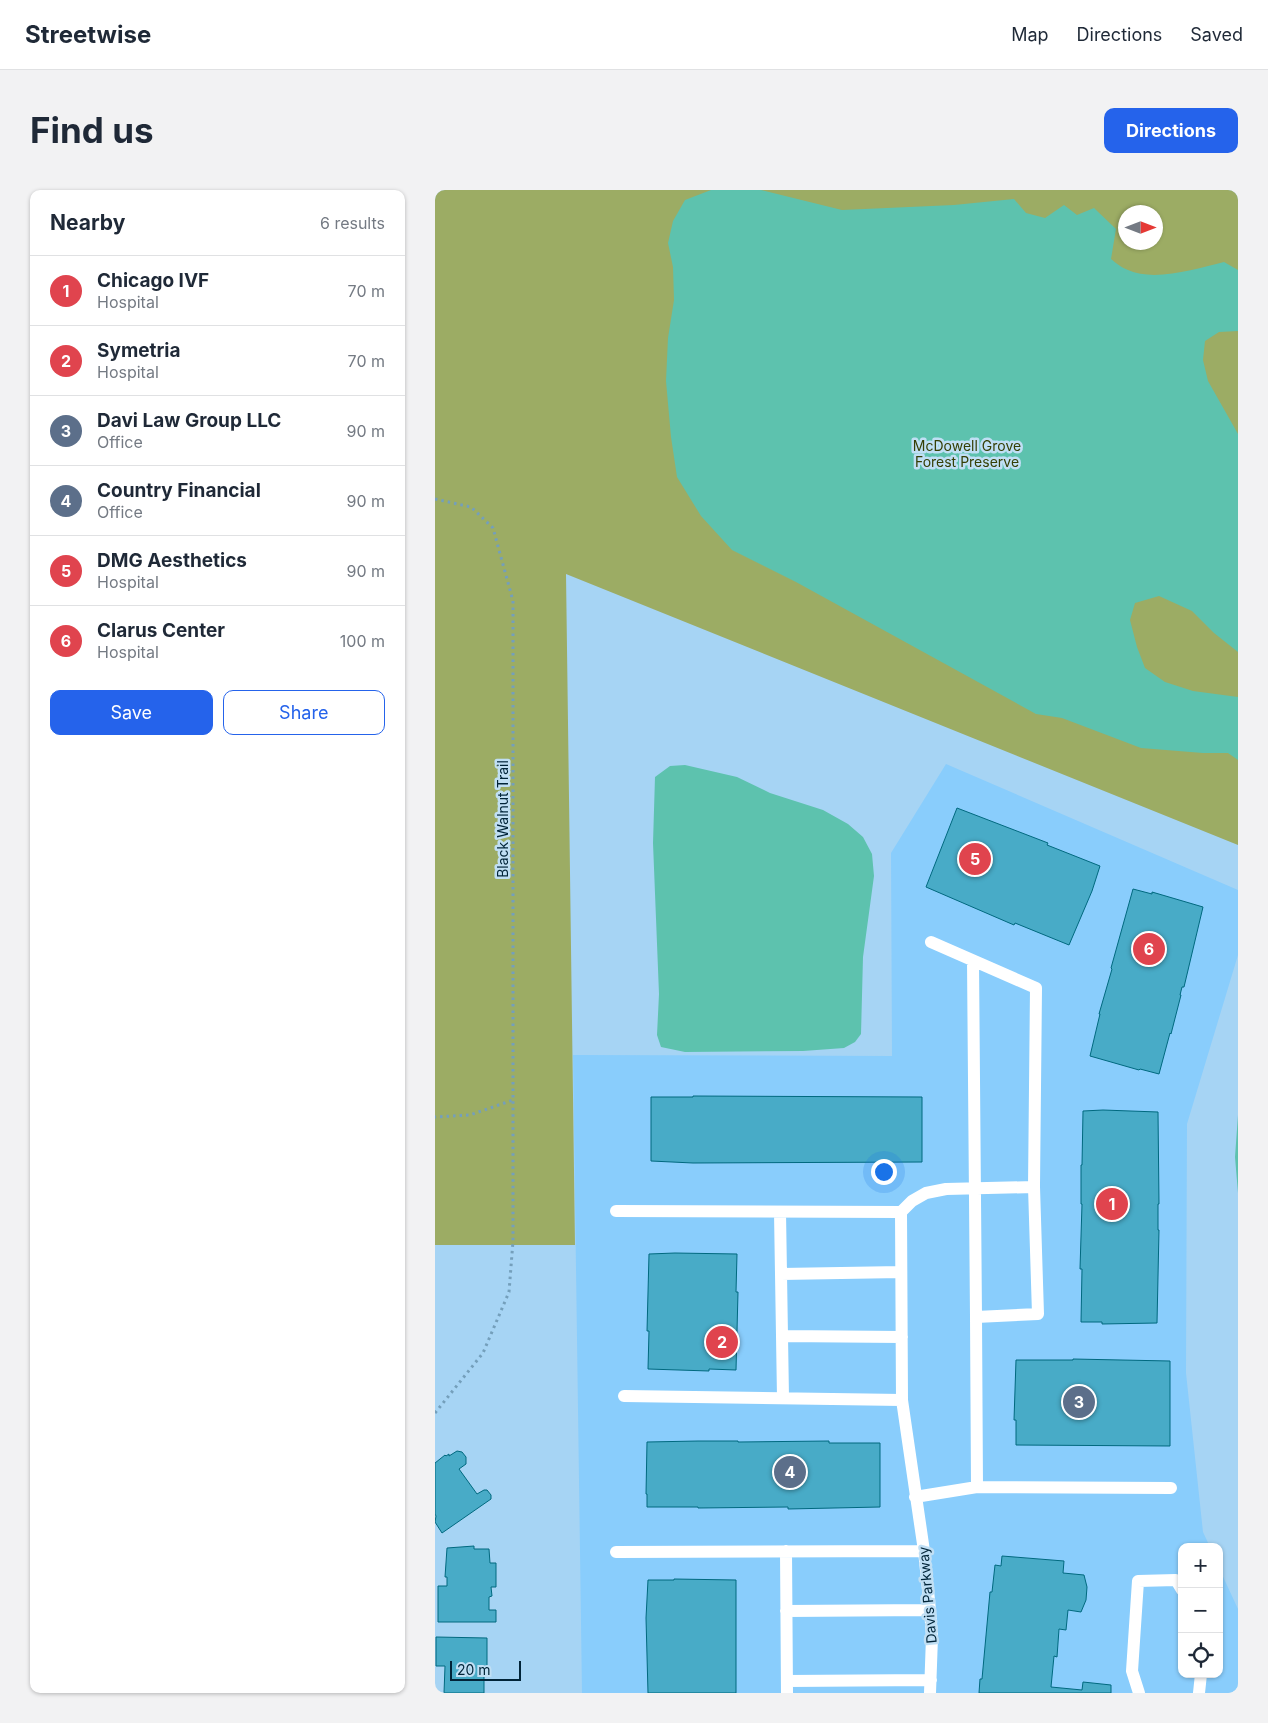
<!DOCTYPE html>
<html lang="en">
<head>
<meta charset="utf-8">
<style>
  body { margin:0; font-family:Inter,sans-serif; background:#f2f2f3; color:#1f2937 }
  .controls { position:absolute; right:15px; bottom:15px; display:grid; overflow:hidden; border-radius:10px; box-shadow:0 1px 4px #0004 }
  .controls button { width:45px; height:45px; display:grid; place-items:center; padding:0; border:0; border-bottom:1px solid #e0e1e3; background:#fff; color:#1f2937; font:25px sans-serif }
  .compass { position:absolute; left:683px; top:15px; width:45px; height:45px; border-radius:50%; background:#fff; box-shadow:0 1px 4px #0004; rotate:90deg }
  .scale { position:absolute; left:15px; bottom:12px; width:71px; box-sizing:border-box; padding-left:5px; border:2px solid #012438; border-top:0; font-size:14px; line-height:18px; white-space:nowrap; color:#012438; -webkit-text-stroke:4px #c0dff4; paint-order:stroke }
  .you { position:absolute; left:448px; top:981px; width:18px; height:18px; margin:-12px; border:4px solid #fff; border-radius:50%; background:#1a73e8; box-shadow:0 0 0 8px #1a73e833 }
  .badge { display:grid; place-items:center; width:32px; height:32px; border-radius:50%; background:#2563eb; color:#fff; font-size:16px; font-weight:700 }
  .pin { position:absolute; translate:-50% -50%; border:2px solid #fff; box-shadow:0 1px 5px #0006 }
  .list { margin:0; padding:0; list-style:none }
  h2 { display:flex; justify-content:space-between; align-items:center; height:65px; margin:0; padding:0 20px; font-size:21px }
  h2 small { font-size:16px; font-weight:400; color:#747a83 }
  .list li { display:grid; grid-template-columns:32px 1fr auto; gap:15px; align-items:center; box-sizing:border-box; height:70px; padding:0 20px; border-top:1px solid #e0e1e3 }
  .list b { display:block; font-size:19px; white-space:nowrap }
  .list p { margin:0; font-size:16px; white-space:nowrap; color:#747a83 }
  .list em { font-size:16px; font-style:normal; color:#747a83 }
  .actions { display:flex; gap:10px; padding:15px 20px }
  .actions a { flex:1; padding:11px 0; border:1px solid #2563eb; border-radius:10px; text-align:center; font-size:18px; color:#2563eb }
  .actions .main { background:#2563eb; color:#fff }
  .icon { flex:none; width:28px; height:28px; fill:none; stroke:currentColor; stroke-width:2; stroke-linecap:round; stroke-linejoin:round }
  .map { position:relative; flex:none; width:803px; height:1503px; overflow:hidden; border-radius:10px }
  header { display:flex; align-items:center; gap:30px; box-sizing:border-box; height:70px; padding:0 25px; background:#fff; border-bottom:1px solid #e0e1e3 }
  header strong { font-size:24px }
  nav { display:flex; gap:28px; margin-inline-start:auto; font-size:18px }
  .intro { display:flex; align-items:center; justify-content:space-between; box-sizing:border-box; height:120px; padding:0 30px }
  h1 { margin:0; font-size:35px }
  .button { padding:12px 22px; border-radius:10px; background:#2563eb; color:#fff; font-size:18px; font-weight:700 }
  main { display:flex; gap:30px; padding:0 30px }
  aside { flex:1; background:#fff; border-radius:10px; box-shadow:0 1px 4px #0004 }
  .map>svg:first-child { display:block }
  .built { fill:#89cdfc }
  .green { fill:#9cac64; fill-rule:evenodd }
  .water { fill:#5dc2ae }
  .building { fill:#48abc7; stroke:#00697f }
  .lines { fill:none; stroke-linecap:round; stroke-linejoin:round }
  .path { stroke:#749fbb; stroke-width:3; stroke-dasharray:2.5 4; stroke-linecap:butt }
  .lane { stroke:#fff; stroke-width:12 }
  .labels { text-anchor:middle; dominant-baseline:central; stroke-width:5; stroke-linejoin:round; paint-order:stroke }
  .park-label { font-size:14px; fill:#353e04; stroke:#c0dff4 }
  .street-label { font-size:14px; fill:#012438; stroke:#c0dff4 }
</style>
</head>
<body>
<header>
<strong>Streetwise</strong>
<nav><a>Map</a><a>Directions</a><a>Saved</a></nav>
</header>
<div class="intro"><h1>Find us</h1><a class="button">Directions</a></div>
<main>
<aside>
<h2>Nearby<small>6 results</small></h2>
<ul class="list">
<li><span class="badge" style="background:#e0444e">1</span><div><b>Chicago IVF</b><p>Hospital</p></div><em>70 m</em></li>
<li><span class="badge" style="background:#e0444e">2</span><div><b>Symetria</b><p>Hospital</p></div><em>70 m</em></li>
<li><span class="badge" style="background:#5c6f8a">3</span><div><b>Davi Law Group LLC</b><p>Office</p></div><em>90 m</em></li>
<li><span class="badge" style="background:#5c6f8a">4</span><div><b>Country Financial</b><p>Office</p></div><em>90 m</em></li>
<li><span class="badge" style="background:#e0444e">5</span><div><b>DMG Aesthetics</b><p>Hospital</p></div><em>90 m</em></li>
<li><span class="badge" style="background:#e0444e">6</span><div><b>Clarus Center</b><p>Hospital</p></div><em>100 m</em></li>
</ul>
<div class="actions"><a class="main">Save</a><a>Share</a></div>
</aside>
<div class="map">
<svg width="803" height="1503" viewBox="0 0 803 1503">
  <rect width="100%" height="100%" fill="#a6d4f4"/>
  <path class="built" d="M511,574L803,700V765L752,934L751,1183L768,1342L775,1357H747V1484H784V1378L803,1419V1503H147L138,865L457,866L456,663Z"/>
  <path class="green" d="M0,0H803V655L131,384L140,1055H0ZM690,22H720V52H690Z"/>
  <path class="water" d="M276,0H326L407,20L519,15L579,9L591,23L610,28L629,15L642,25L659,18L681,39L676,69C681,73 687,78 693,80C719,92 761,79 789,72L803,80V141L784,142L770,151L768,170L773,191L803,244V462L779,443L757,421L724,406L700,413L695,430L702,457L710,478L730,492L758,501L803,507V570L793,563H768L706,558L627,528L601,524L361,392L297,360L266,326L242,287L236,247L231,191L233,148L239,110L238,77L233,53L238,31L250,10Z
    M250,575L302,587L335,603L388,620L413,634L428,647L437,664L439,686L428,767L426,844L420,852L409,858L368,861L250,862L226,857L222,845L224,804L218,653L220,587L235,576Z
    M803,925V1003L800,967Z"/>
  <path class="building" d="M522,618L613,653L612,655L665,676L657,701L634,755L580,733L579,735L491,697Z
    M698,699L717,704V702L768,717L749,797H747L745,805H746L736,844L735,843L724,884L705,879L704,880L655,866L665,824H664L677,779L676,778Z
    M258,906L487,907V972L258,973L216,971V907H258Z
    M668,920L723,922L724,1014H723V1040H724L722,1133L667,1134V1132H646L647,1079H645L647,1014H646V975H647L648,921Z
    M240,1063L302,1064L301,1102H303L301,1180L274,1179V1181L213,1179L214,1141H212L214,1064Z
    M638,1169L735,1171V1256L581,1255V1230H579L581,1170H638Z
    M263,1251H303V1252L394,1251V1253H445V1317L353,1319V1317L263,1318V1317H212V1304H211L212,1252Z
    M22,1261L27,1262L31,1267V1274L24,1279L42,1304L49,1300H52L56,1305V1309L7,1343L0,1332L1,1326L0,1324V1273L10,1265L11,1266L14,1264V1266Z
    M39,1356V1359H54L55,1373H61V1397H56L57,1406L54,1407V1420H61V1432H3V1396H12V1387H10L12,1358Z
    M567,1366L629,1371L628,1383L649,1385L652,1397L651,1410L646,1422L633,1420L631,1440L624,1439L622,1467L619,1466L616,1497L647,1500L648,1492L676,1495V1503H544L545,1489H547L555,1402H557L560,1375L566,1376Z
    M239,1389L301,1390V1503H213L211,1428L213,1390H239Z
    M1,1447L52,1448V1476H49V1503H9L10,1476H1Z"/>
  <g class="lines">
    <path class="path" d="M0,309L36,317L58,338L78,411V910L35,925L0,927
      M0,1223L48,1163L74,1102L78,1051V910"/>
    <path class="lane" d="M538,771L541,1127L603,1124L599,997
      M181,1021L466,1022
      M345,1022L348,1208
      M346,1084L466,1082
      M541,1127L542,1297L736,1298
      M347,1146L467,1147
      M189,1206L467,1210
      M480,1307L542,1297
      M351,1361L352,1503
      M181,1362L489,1361
      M351,1421L495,1420
      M352,1491L496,1490
      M495,1503L497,1447L495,1420L489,1361L467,1210L466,1022L477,1011L491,1003L511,999L599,997L601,798L496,752
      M704,1503L697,1481L703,1391L741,1390L747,1400
      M764,1503L766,1484"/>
  </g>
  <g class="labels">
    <g class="park-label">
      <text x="532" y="255">McDowell Grove<tspan x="532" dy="16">Forest Preserve</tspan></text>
    </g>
    <g class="street-label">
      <text transform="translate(67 629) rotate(-90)">Black Walnut Trail</text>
      <text transform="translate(492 1405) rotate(-95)">Davis Parkway</text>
    </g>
  </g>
</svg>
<div class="controls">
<button>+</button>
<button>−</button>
<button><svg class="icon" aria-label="locate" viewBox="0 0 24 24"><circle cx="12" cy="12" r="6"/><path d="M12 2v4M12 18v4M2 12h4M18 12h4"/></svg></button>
</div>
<svg class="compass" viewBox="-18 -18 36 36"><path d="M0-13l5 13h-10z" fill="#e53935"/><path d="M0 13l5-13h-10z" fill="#747a83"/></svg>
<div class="scale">20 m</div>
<div class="you"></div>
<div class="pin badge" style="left:677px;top:1014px;background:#e0444e">1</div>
<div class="pin badge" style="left:287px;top:1152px;background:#e0444e">2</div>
<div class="pin badge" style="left:644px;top:1212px;background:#5c6f8a">3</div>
<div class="pin badge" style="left:355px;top:1282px;background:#5c6f8a">4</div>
<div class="pin badge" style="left:540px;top:669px;background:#e0444e">5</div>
<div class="pin badge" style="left:714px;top:759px;background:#e0444e">6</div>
</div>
</main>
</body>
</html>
